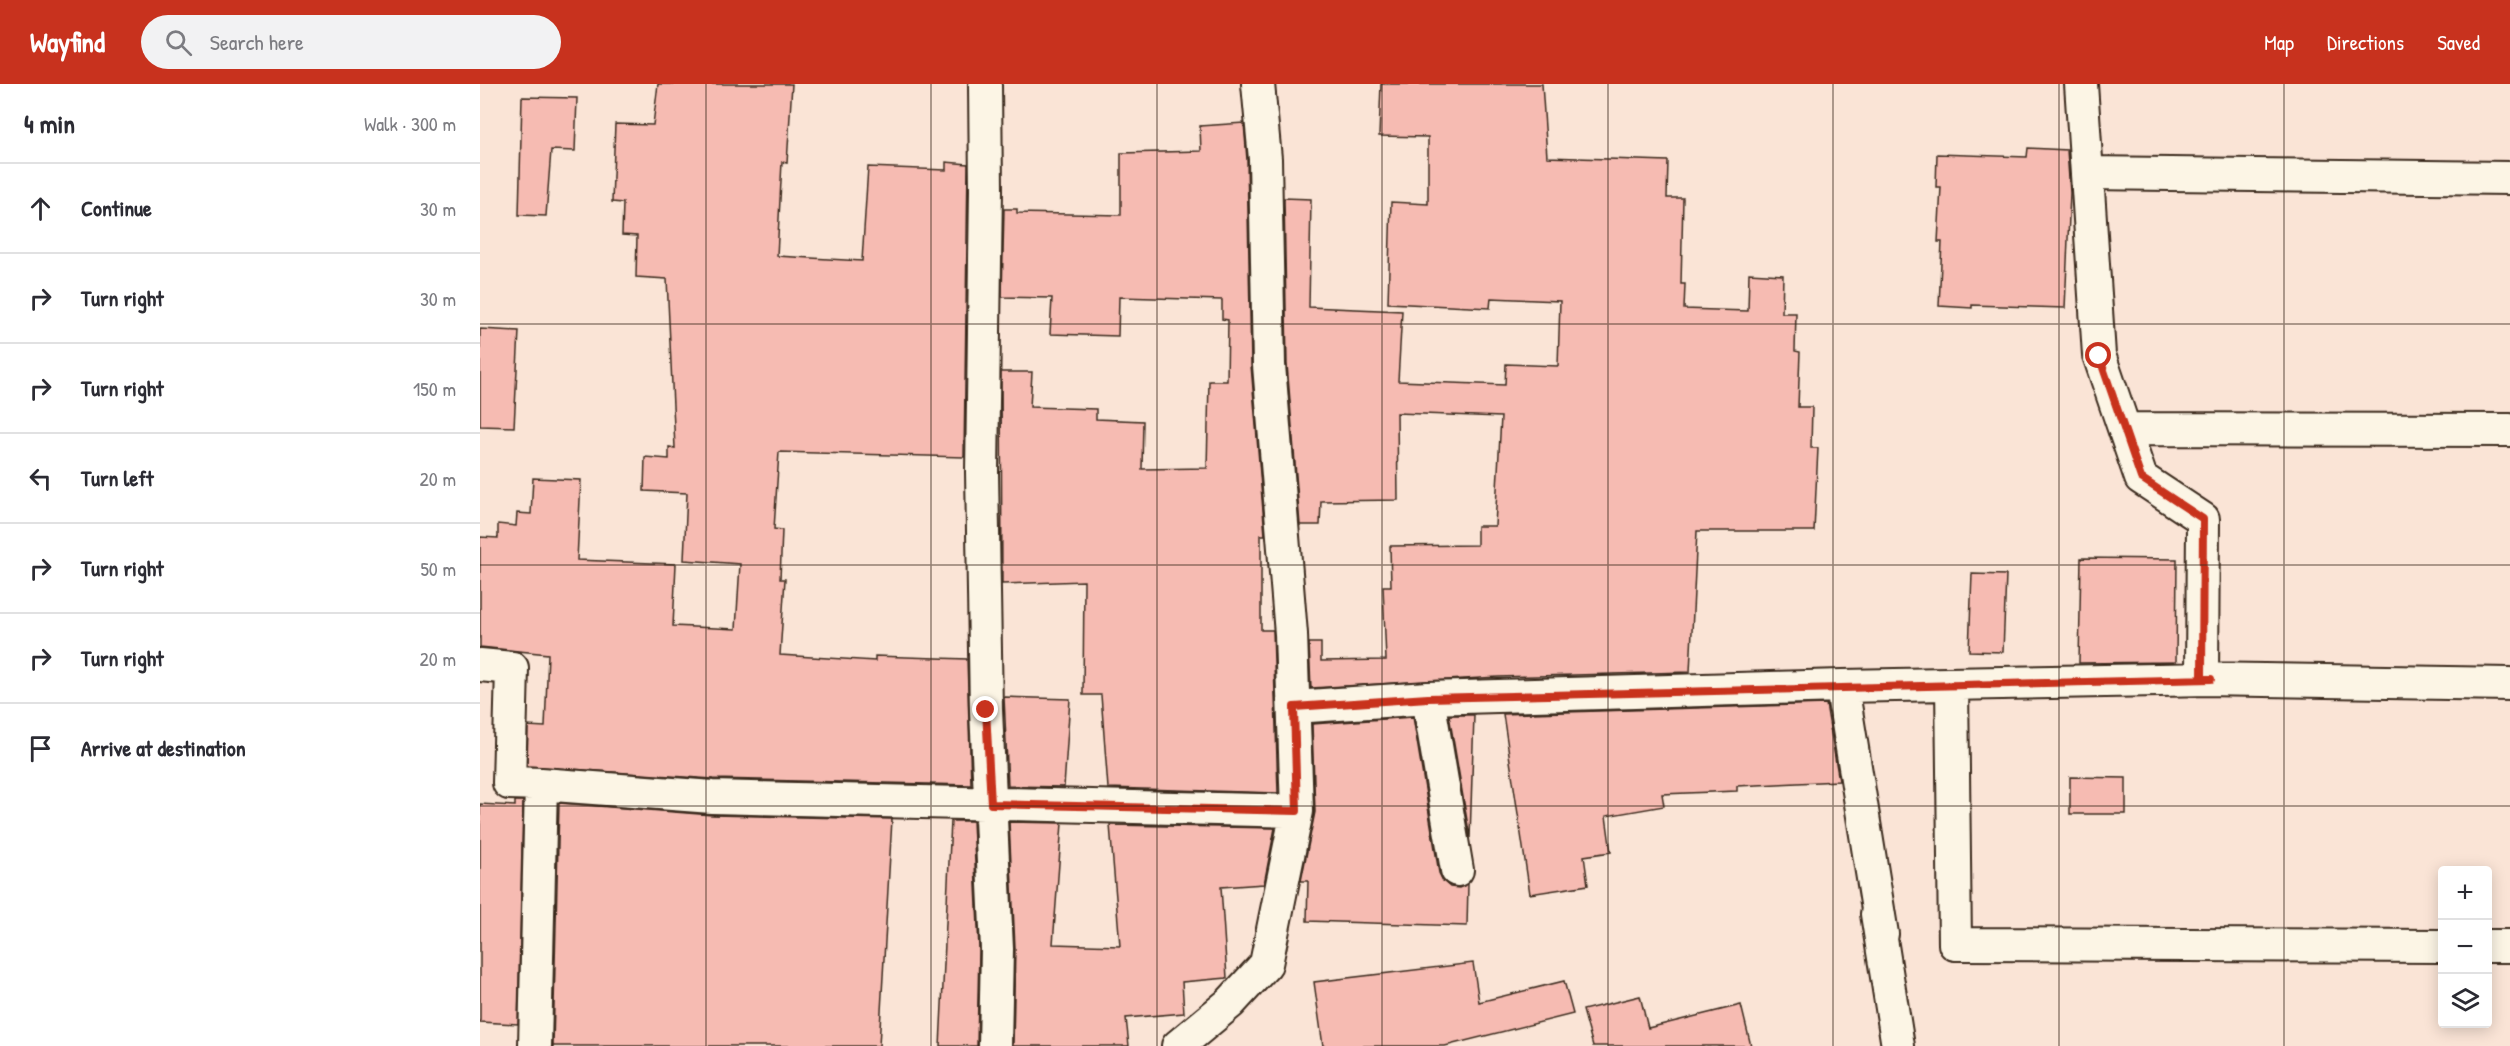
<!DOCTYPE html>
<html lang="en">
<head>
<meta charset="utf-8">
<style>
  body { margin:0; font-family:"Patrick Hand",sans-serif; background:#f2f2f3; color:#2b2b33 }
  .controls { position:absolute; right:18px; bottom:18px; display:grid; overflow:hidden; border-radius:6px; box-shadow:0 3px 15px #0003 }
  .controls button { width:54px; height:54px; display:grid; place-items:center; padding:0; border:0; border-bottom:2px solid #e1e1e2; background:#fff; color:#2b2b33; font:30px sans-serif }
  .stop { position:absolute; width:18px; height:18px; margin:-14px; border:4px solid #c8321e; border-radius:50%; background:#fff }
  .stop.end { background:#c8321e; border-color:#fff; box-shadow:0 2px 6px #0008 }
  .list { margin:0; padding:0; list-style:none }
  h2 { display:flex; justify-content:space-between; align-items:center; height:78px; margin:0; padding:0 24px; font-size:26px }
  h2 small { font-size:20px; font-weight:400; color:#7c7c81 }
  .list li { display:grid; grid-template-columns:39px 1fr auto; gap:18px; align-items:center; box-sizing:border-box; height:90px; padding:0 24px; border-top:2px solid #e1e1e2 }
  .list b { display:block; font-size:22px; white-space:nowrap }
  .list em { font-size:20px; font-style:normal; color:#7c7c81 }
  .icon { flex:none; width:33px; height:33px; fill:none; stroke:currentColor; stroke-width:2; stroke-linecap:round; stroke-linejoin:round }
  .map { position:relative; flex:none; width:2030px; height:962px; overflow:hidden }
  header { display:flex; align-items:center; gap:36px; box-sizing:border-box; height:84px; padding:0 30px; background:#c8321e; color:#fff }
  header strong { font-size:28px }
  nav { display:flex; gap:33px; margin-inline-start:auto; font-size:21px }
  .search { width:420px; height:54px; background:#f2f2f3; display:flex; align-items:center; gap:15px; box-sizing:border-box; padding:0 21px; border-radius:33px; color:#7c7c81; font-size:22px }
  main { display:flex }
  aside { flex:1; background:#fff }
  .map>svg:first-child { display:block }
  .building { fill:#f6bbb2; stroke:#3b2a1e; stroke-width:1.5 }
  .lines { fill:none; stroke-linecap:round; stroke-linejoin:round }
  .minor-casing { stroke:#3b2a1e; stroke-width:36 }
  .minor { stroke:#fcf5e5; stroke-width:32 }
  .route { stroke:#c8321e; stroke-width:8 }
  .grid { fill:none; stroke:#3b2a1e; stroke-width:1.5; stroke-opacity:0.55 }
</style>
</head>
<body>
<header>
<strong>Wayfind</strong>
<div class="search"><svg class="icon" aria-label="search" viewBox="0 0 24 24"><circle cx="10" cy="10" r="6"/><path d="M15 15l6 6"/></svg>Search here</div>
<nav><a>Map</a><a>Directions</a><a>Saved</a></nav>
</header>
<main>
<aside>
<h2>4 min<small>Walk · 300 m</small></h2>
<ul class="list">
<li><svg class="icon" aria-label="ahead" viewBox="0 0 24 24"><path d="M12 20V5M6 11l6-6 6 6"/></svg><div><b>Continue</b></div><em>30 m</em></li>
<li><svg class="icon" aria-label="right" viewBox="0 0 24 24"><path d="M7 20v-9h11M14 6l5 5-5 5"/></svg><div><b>Turn right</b></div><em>30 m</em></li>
<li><svg class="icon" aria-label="right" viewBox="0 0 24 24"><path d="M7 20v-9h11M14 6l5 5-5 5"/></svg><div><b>Turn right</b></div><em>150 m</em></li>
<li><svg class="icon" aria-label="left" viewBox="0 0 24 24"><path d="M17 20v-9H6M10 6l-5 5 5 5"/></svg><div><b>Turn left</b></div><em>20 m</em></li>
<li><svg class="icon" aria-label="right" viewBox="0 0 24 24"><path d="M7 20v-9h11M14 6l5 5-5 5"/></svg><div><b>Turn right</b></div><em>50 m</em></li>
<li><svg class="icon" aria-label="right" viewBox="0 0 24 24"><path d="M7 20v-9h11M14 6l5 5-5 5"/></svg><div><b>Turn right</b></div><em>20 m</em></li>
<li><svg class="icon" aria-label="arrive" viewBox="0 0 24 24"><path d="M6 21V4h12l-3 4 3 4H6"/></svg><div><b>Arrive at destination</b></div></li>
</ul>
</aside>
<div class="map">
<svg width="2030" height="962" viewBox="0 0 2030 962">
  <rect width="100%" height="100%" fill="#fae4d6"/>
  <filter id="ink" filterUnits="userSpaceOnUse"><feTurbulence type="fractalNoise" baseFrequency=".0167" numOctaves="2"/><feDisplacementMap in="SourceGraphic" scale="12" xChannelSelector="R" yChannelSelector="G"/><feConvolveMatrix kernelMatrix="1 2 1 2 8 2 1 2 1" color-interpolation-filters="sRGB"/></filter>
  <g filter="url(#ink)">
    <path class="building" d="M178,0H312L307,79L302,78L297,172L382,177L388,83L466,86V78L488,80L484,373L299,368L294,445L302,446L300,495H305L300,571L395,577V572L487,575L491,701L233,695L47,682L48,642L65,643L68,570L0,563V453L18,454V440L36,442L37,429L51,430L53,394L101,396L97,476L196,480L193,542L256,545L260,480L204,476L207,409L164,407L165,373L189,375V363L195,364L187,195L156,193L157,152L142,151L143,119L132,118L135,40L173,41Z
      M901,0H1062L1067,73L1188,77L1187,114H1203L1201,200H1205L1204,225L1268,227L1269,189L1303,191L1302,229H1316L1315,267L1320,268L1318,323H1332L1331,364H1338L1334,447H1217L1210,588L1018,593L831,604L829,559H841V577L906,576L903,502H911L910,462L997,461V442H1015L1021,333L917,329L918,416L841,417L840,441H820L807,280L804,114L831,115L829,223L922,227L918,297L1025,301L1026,280L1078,282L1080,217L1011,214L1010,224L908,219L911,118L948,120V53L899,52Z
      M42,13L97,14L95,67L71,66L66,132L39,131Z
      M764,39L767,76L771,281L785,451H781V546H793L798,709L628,704L621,611H603L604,497L522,500L521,288H552L550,323L616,325V335L663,337L662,385L727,384L729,297H747L748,236L742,235V216L639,213L638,252L570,250L572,214L522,213L524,125H537V129L641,131V69L721,67L720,42Z
      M1548,64L1587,66L1590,109L1585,224L1492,221V224L1459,222L1462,158H1458L1461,103H1456L1457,70L1547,73Z
      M0,245L39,247L34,343L0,342Z
      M1601,474L1697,475L1696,578L1599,579Z
      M1492,490L1526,491L1523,568L1489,567Z
      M524,613L590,615L584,703L528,702Z
      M1346,620L1359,697L1257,702V707L1182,710L1184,722L1126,732L1131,768L1104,772L1108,801L1050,810L1023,630Z
      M969,631H994L990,754Z
      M933,633L959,789L963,797L970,803L979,804L988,800L987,842L827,837L828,797H821L835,728L832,640Z
      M1590,693L1646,694V730H1590Z
      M35,717H43L38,940L0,938V720L35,722Z
      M79,719L232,731L412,735L399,962H73Z
      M471,737H493L499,865L497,962H460Z
      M529,738L582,739L573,860L640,862L630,741L795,744L784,800L741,803L747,894L702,898L704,929L646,934L649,962H533L535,864Z
      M993,879L999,918L1084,897L1093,930L965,962H843L834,898Z
      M1160,912L1168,944L1261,921L1271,962H1113L1103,926Z"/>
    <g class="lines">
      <defs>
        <path id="minor" d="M505,0L506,106L502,388L506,626L517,865L515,962
          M1601,0L1619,271L1661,394L1723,435L1722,595L2030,600
          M1607,89L2030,94
          M1645,345L2030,346
          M0,581L32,584L29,699L61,700
          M1472,600L1475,860L1962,862
          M948,614L977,786
          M814,623L948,614L1362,602L1402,850
          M1365,623L1362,602L1731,595
          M1397,830L1418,962
          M2008,862H2030
          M55,962L61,700L232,713L817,727
          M698,962L750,919L786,880L817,727L811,550L789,281L785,75L778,0"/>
      </defs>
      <use href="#minor" class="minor-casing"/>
      <use href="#minor" class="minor"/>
    </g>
  </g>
  <g class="lines" filter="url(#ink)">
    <path class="route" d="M506,626L511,720L817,727L814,623L948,614L1731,595H1722L1723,435L1661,394L1619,272"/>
  </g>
  <path class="grid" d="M226,0V962M451,0V962M677,0V962M902,0V962M1128,0V962M1353,0V962M1579,0V962M1804,0V962M0,240H2030M0,481H2030M0,722H2030"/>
</svg>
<div class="controls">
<button>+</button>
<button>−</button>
<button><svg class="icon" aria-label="layers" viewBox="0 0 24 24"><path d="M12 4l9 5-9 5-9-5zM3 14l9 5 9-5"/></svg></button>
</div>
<div class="stop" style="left:1619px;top:272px"></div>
<div class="stop end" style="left:506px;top:626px"></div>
</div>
</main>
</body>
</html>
